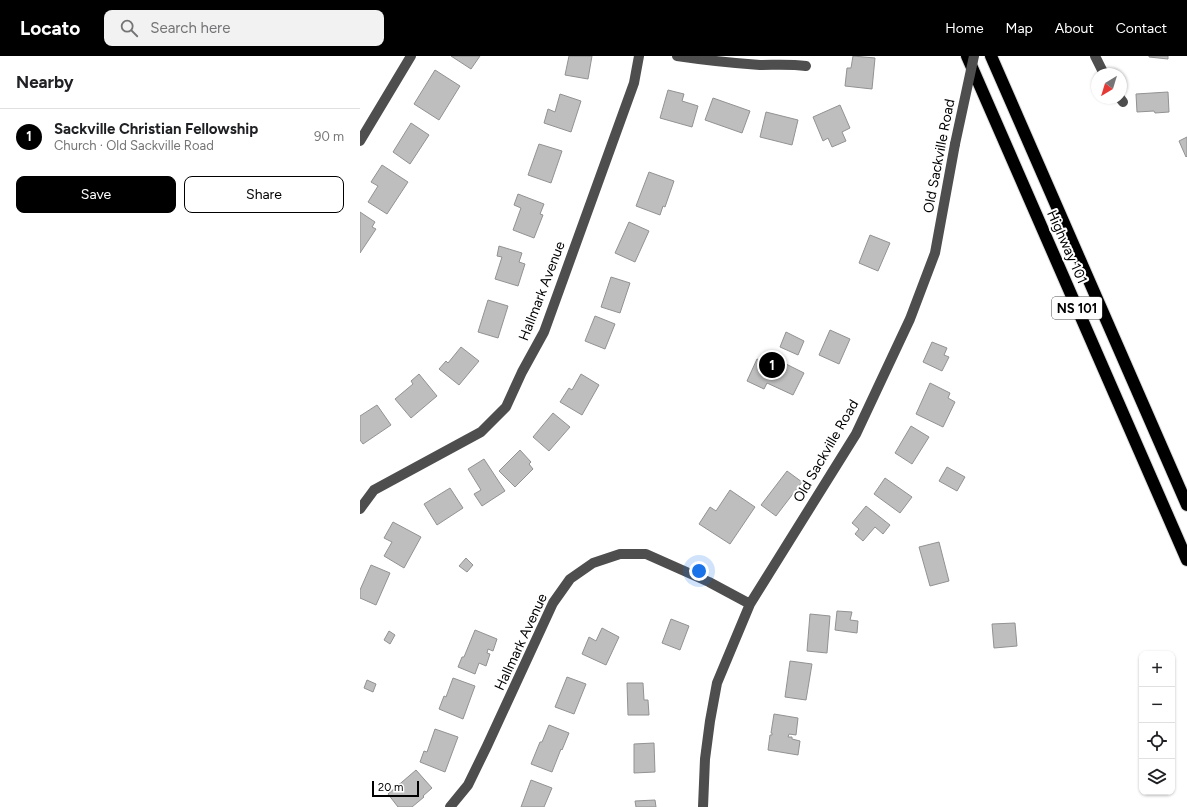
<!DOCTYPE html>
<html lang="en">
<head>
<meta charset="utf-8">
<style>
  body { margin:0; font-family:Figtree,sans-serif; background:#f2f2f2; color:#202124 }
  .controls { position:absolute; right:12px; bottom:12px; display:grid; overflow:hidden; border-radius:8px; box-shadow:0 1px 3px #0004 }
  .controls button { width:36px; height:36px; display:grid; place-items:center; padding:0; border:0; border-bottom:1px solid #e0e0e0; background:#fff; color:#202124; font:20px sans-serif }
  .compass { position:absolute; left:731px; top:12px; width:36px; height:36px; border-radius:50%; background:#fff; box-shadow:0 1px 3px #0004; rotate:218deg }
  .scale { position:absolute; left:12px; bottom:10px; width:47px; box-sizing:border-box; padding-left:4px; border:2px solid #000; border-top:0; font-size:11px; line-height:14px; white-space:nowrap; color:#000; -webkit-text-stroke:3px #fff; paint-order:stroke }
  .you { position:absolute; left:339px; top:515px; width:14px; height:14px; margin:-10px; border:3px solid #fff; border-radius:50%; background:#1a73e8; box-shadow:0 0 0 6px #1a73e833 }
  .badge { display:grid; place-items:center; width:26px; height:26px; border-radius:50%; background:#000; color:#fff; font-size:13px; font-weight:700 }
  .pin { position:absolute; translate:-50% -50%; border:2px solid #fff; box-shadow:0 1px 4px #0006 }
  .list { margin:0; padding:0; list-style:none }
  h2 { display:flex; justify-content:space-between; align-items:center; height:52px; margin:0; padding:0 16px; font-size:17px }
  h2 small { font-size:13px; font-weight:400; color:#757577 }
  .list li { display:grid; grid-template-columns:26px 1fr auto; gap:12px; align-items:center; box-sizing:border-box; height:56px; padding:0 16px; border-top:1px solid #e0e0e0 }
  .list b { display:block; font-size:15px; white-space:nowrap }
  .list p { margin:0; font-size:13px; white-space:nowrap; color:#757577 }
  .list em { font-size:13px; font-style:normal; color:#757577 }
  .actions { display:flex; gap:8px; padding:12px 16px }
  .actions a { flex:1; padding:9px 0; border:1px solid #000; border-radius:8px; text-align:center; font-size:14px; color:#000 }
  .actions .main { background:#000; color:#fff }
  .icon { flex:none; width:22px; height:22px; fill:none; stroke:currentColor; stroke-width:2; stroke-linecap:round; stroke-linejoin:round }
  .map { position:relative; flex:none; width:827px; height:751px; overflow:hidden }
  header { display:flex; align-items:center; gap:24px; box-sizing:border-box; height:56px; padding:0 20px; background:#000; color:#fff }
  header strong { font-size:19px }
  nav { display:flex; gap:22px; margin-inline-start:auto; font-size:14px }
  .search { width:280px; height:36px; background:#f2f2f2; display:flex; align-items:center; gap:10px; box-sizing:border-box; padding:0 14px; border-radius:8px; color:#757577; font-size:15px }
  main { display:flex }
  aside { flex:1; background:#fff }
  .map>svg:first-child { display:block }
  .building { fill:#bebebe; stroke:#929292 }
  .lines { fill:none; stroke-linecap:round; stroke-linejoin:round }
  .highway-casing { stroke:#dbdbdb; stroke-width:14 }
  .minor { stroke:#4e4e4e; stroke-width:10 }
  .highway { stroke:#000; stroke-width:12 }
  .minor-bridge { stroke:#4e4e4e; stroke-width:10 }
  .labels { text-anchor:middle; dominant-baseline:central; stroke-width:4; stroke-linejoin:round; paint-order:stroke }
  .shield { fill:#fff; stroke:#4c4c4c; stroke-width:1 }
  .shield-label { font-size:13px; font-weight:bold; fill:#000 }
  .street-label { font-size:14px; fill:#000; stroke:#fff }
</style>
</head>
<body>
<header>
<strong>Locato</strong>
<div class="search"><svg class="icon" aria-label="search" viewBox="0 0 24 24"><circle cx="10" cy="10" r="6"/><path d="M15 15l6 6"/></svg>Search here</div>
<nav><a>Home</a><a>Map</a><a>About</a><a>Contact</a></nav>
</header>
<main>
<aside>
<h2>Nearby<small></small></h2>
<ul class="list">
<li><span class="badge">1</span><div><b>Sackville Christian Fellowship</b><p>Church · Old Sackville Road</p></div><em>90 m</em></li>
</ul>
<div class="actions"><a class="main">Save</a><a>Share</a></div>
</aside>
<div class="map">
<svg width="827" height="751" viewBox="0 0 827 751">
  <rect width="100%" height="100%" fill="#fff"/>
  <path class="building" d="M91,0H120L111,13Z
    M209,0H232L228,23L205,19Z
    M493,0L515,2L512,33L485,30L487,12H491Z
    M789,0H808V3L789,1Z
    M75,14L100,30L79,64L54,48Z
    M308,34L324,38L322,45L338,50L332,71L300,62Z
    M808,36L809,56L795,57L794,55L777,56L776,38Z
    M200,38L221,45L211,76L184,67L188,53L195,56Z
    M353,42L390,55L382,77L345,64Z
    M480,49L490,72L482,76L486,85L472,91L468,82L463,85L453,61Z
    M406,56L438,64L432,89L400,81Z
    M51,67L69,79L50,108L33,96Z
    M827,81V100L826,101L819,85Z
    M179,88L202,95L191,127L168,119Z
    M22,109L48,126L27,158L8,146L18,130L11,126Z
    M289,116L314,125L305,151L303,150L300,159L276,150Z
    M158,138L184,148L180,158L183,159L174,182L153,174L161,152L154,149Z
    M0,156L15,166L12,171L16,173L0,197Z
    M269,166L289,175L275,206L255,197Z
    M510,179L530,187L518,215L499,207Z
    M139,190L162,197L159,206L165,208L158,230L135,223L142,201L137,200Z
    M251,221L270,227L260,257L241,251Z
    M128,244L148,250L138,282L118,276Z
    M235,260L255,268L245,293L225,285Z
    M470,274L490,283L479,308L459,299Z
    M426,276L444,285L438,299L420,291Z
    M572,286L587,292L584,299L589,301L582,315L563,306Z
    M101,291L119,305L99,329L79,313L86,305L88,307Z
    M404,297L444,317L433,339L407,327L404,333L387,325L397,303L400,304Z
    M59,318L77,340L51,362L35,343L53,328L51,325Z
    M221,318L239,329L222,359L200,346L209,332L212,334Z
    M570,327L590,337L588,342L595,346L583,371L556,358Z
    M17,349L31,369L3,388L0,384V360Z
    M193,357L210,371L189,395L173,381Z
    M551,370L569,381L552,408L535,397Z
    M160,394L171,406L169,408L173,413L155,431L139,415Z
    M124,403L145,435L122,450L114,438L121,434L108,413Z
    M587,411L605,421L597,435L579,425Z
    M427,415L442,426L416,460L401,449Z
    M525,422L552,441L540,457L514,438Z
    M90,432L103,452L77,469L64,448Z
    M370,434L395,451L370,488L339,468L350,451L356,455Z
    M506,450L530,469L523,478L515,471L503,485L495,478L499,473L492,467Z
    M33,466L61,481L44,512L24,500L32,486L24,482Z
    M579,486L589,525L570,530L559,491Z
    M106,502L113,509L107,516L99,510Z
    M11,509L30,517L16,549L0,542V534Z
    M477,555L492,556L490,564L498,565L497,577L475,574Z
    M450,558L470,560L467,597L447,595Z
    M311,563L329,570L320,594L302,587Z
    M655,567L657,590L634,592L632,568Z
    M242,572L259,581L246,609L222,598L229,581L236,585Z
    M115,574L137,583L133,595L128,593L127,597L130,598L126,610L119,607L115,618L98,611L102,601H104Z
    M29,575L35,579L30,588L24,584Z
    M430,605L452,608L446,644L425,641Z
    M207,621L226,628L214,658L195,651Z
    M93,622L115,630L103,663L79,653L84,640L86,641Z
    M7,624L16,628L13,636L4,632Z
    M267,627H283L284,644H288L289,659H268Z
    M414,658L438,662L436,679L429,678L428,681H432V683L440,685L438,699L408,694L410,679H412V677H411Z
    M189,669L209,677L202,694L201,693L192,716L171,708L180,686H182Z
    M75,673L98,681L85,716L60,706L64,695L67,696Z
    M294,687L295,716L274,717V688Z
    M56,714L72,732L63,740L64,741L52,751H38L28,738Z
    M171,724L192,732L184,751H161Z
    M295,744L296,751H276L275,745Z"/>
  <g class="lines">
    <defs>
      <path id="highway" d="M607,0L827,504
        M631,0L827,449"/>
    </defs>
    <use href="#highway" class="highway-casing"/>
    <path class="minor" d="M317,0C344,4 372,7 400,9C416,9 430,8 446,10
      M735,0L744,18
      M760,42L763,46
      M0,85L51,0
      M0,453L14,434L121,376L146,351L162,316L184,276L274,27L279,0
      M90,751L108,729L127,690L193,547L210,523L233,507L260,498H286L349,526L390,548
      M343,751L345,703L350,665L357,627L390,548L496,378L550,263L575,197L595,88"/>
    <use href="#highway" class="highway"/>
    <path class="minor-bridge" d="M595,88L614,0"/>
  </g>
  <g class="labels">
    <rect class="shield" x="692" y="241" width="50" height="22" rx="3"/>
    <g class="shield-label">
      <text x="717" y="252">NS 101</text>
    </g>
    <g class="street-label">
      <text transform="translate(579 100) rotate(-79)">Old Sackville Road</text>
      <text transform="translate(707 191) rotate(66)">Highway 101</text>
      <text transform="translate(182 235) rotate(-69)">Hallmark Avenue</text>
      <text transform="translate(466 395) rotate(-60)">Old Sackville Road</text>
      <text transform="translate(161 586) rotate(-65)">Hallmark Avenue</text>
    </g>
  </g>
</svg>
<div class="controls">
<button>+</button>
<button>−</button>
<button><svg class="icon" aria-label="locate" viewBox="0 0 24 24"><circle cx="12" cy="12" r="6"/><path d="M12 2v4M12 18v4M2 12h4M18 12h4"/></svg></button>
<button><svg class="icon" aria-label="layers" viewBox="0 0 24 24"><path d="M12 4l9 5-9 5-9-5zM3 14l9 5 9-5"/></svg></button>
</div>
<svg class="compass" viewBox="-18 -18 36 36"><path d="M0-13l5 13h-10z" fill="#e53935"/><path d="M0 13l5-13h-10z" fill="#757577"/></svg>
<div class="scale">20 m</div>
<div class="you"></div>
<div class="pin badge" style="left:412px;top:309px">1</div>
</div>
</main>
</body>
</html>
